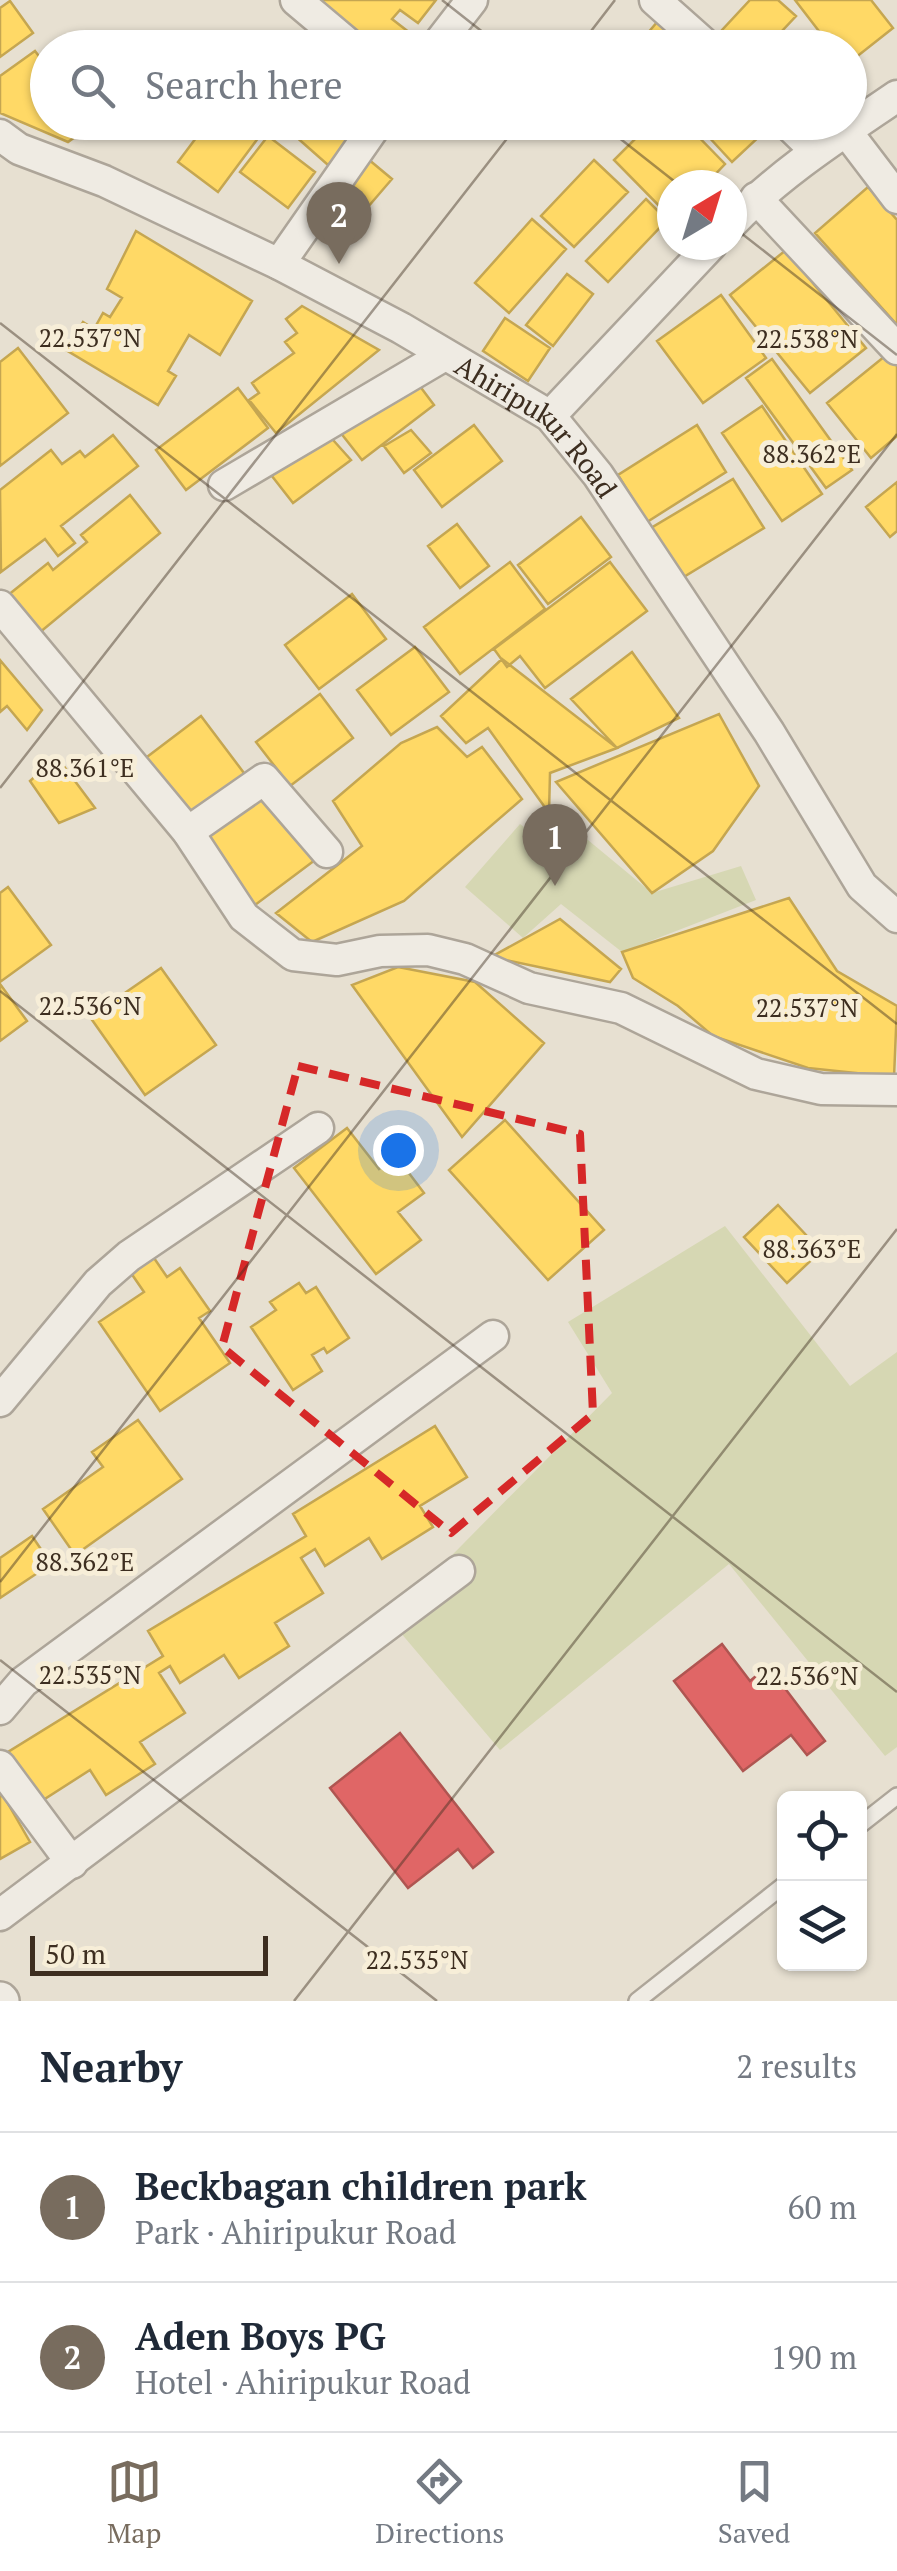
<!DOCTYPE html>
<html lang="en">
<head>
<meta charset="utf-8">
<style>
  body { margin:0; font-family:"PT Serif",serif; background:#f2f2f3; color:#1f2937 }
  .controls { position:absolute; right:30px; bottom:30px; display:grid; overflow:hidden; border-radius:15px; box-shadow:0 2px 8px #0004 }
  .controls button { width:90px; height:90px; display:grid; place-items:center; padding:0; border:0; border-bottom:2px solid #e0e1e3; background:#fff; color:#1f2937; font:50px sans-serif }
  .compass { position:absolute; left:657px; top:170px; width:90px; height:90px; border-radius:50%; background:#fff; box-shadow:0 2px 8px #0004; rotate:38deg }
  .scale { position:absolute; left:30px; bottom:25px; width:238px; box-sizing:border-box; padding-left:10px; border:5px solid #3d2e20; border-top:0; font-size:28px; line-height:35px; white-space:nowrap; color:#3d2e20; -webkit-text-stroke:8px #f7eed8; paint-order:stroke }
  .you { position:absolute; left:398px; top:1150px; width:35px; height:35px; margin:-25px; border:8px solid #fff; border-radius:50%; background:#1a73e8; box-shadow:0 0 0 15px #1a73e833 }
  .badge { display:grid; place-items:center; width:65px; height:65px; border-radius:50%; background:#786c5e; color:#fff; font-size:32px; font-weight:700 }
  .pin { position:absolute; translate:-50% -82px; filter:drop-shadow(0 2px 5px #0008) }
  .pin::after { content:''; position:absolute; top:52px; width:35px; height:30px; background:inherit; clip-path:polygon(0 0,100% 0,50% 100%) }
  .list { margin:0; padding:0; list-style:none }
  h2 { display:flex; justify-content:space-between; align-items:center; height:130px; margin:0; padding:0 40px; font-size:42px }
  h2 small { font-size:32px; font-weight:400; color:#747a83 }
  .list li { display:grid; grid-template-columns:65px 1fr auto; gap:30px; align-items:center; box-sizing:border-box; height:150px; padding:0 40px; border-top:2px solid #e0e1e3 }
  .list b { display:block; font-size:38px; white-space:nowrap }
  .list p { margin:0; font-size:32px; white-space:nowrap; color:#747a83 }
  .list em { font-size:32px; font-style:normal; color:#747a83 }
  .icon { flex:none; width:55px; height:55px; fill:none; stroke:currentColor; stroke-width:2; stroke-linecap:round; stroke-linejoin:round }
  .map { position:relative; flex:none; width:897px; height:2001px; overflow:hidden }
  .search { position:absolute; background:#fff; box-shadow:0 2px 8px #0004; left:30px; right:30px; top:30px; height:110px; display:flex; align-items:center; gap:25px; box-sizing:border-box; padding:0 35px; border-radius:55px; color:#747a83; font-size:38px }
  .sheet { height:430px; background:#fff }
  nav { display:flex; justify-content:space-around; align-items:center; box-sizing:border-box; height:140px; border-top:2px solid #e0e1e3; background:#fff; font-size:28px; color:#747a83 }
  nav a { display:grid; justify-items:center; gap:5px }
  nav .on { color:#786c5e }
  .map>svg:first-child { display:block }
  .green { fill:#d6d7b3 }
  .homes { fill:#ffd966; stroke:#c5a651; stroke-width:2.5 }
  .shops { fill:#e06666; stroke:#af5551; stroke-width:2.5 }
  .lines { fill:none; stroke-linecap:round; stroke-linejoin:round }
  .service-casing { stroke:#ada599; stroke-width:20 }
  .minor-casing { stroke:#ada599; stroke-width:35 }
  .tertiary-casing { stroke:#ada599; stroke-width:40 }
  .service { stroke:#efebe3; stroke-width:15 }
  .minor { stroke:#efebe3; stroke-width:30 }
  .tertiary { stroke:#efebe3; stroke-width:35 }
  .marked { fill:none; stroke:#d62828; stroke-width:8; stroke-dasharray:20 12; stroke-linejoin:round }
  .ticks { fill:none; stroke:#3d2e20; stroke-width:2.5; stroke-opacity:0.45 }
  .labels { text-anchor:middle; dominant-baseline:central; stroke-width:10; stroke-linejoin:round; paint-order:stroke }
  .street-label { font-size:28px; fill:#3d2e20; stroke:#f7eed8 }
  .ticks-label { font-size:25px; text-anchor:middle; fill:#3d2e20; stroke:#f7eed8; stroke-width:10; stroke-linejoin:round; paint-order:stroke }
</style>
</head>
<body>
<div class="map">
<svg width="897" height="2001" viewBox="0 0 897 2001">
  <rect width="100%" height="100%" fill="#e7e0d1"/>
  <path class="green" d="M565,821L652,893L741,866L756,900L622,952L561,904L523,938L465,887L520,824L541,840Z
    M725,1226L850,1386L897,1352V1747L885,1756L729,1564L500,1750L389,1619L612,1393L568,1322Z"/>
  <path class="homes" d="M314,0H436L418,23L400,10L392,19L410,33L398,48H374Z
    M750,0H778L796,16L766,48H715L710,43Z
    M795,0H871L893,28L850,62V48H832Z
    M10,1L33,33L0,57V8Z
    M664,14L703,48H635Z
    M35,51L48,68V122H86L89,127L68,142L0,113V76Z
    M208,122H270L218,192L178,162Z
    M289,122H330L350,141L328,165L285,127Z
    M652,122H684L725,164L705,185H672L671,218L614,160Z
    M695,122H757L765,131L732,162Z
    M268,136L315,172L288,208L240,172Z
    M362,154L392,179L361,215L331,190Z
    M594,160L628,192L574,247L541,216Z
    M868,187L897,220V325L815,233Z
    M646,199L667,220L608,282L586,261Z
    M532,219L566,249L509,313L475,283Z
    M136,231L252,301L220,355L189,335L168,371L176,376L158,405L66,350L83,322L94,329L103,313L110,317L122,298L107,289Z
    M786,250L866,348L810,393L730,295Z
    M567,274L593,294L553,346L526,325Z
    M721,295L766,358L703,403L657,341Z
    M302,306L379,350L276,433L249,400L259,393L252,383L294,353L285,342L297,333L286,319Z
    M505,318L550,348L528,381L483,351Z
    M18,348L68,413L0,466V362Z
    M890,352L897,361V436L871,458L827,403Z
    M772,359L852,470L826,488L746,378Z
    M413,377L434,405L362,460L340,432Z
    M238,388L268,428L186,490L156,450Z
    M762,406L822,494L782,521L722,433Z
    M474,425L502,461L442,507L414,470Z
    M697,425L726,472L647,522L618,475Z
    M411,430L431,453L404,473L384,446Z
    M325,431L351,460L293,503L268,471Z
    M113,435L138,466L61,526L75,543L58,556L45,539L1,572L0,490L51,450L62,464L80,451L85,457Z
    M733,479L764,528L682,578L651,528Z
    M897,482V531L890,537L866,507Z
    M130,495L160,533L33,638L2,600L48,563L53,570L87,542L81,535Z
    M581,517L611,557L548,604L518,565Z
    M457,524L489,566L460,588L428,546Z
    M510,562L545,609L460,674L424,627Z
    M610,562L647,611L545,688L520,656L507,667L494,649Z
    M352,594L386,639L319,689L285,645Z
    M415,647L449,692L391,735L357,690Z
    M632,652L679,718L617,748L571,699Z
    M502,659L617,748L550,773L549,813L488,728L466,743L441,716Z
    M0,660L42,710L27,730L7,706L0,712Z
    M320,694L353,738L290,786L256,742Z
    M719,714L759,786L713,851L652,893L556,782Z
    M201,716L250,781L188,828L139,763Z
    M437,727L467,757L482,747L522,799L404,901L312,942L276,913L362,846L333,801L401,743Z
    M57,757L95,808L59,823L30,781Z
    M265,794L315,860L251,908L201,842Z
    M8,887L51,945L0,982V893Z
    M789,898L837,971L897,1006L894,1077L808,1068L713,1036L678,1006L633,978L622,952Z
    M560,919L621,969L610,982L491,957Z
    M398,967L475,982L544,1043L462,1137L352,985Z
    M161,968L216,1045L145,1095L90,1017Z
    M0,984L27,1021L0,1041Z
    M505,1120L604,1230L548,1280L449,1170Z
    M347,1128L379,1169L396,1156L424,1193L398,1212L421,1240L376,1274L294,1168Z
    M778,1205L821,1251L787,1283L744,1237Z
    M154,1258L167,1277L180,1268L210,1311L199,1318L230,1363L160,1411L99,1322L144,1292L131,1273Z
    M299,1283L306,1293L316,1287L349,1338L327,1353L324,1348L312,1355L322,1371L293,1390L251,1327L276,1310L270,1302Z
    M138,1420L182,1479L75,1555L43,1509L103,1467L92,1452Z
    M435,1426L467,1477L420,1506L433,1527L382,1559L369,1538L325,1566L315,1549L301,1558L323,1593L275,1623L289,1646L239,1678L224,1655L180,1683L170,1666L159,1673L185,1713L140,1742L155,1764L106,1795L90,1770L40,1802L8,1752L163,1656L148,1631L306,1536L293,1514Z
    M32,1536L51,1564L0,1598V1558Z
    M3,1795L30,1842L0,1859V1797Z"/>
  <path class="shops" d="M722,1644L750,1681L768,1666L825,1741L807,1755L791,1735L743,1771L674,1681Z
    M400,1733L493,1852L473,1868L458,1849L408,1888L330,1788Z"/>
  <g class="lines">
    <defs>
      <path id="service" d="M860,1825L897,1796
        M637,2001L784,1885"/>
      <g id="minor">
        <path d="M296,0L353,48"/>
        <path d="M655,0L709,48"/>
        <path d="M435,48L472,0"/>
        <path d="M786,122L816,151"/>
        <path d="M846,131L897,198"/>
        <path id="s1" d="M0,135L19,149L104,181L279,264L401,328L550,416L598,475L769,732L862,886L897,917"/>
        <path d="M756,198L897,349"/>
        <path d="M732,223C780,173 840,135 897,96"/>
        <path d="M279,264L378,122"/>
        <path d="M550,416L711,245"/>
        <path d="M224,485L443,356"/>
        <path d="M0,606L188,832L244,917L293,955L337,960L380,951L428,950L465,959L529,988L621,1008L756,1074L821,1089L897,1090"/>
        <path d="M188,832L264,779L327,852"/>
        <path d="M0,1401L98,1283L129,1256L318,1128"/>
        <path d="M0,1709L23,1682L493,1336"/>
        <path d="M0,1766L72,1863"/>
        <path d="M0,1915L459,1571"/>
      </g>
      <path id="tertiary" d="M0,2000L1,2001"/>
    </defs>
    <use href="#service" class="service-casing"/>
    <use href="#minor" class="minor-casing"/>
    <use href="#tertiary" class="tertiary-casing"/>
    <use href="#service" class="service"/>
    <use href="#minor" class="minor"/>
    <use href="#tertiary" class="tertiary"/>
  </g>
  <path class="marked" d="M298,1066L580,1134L593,1414L451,1533L222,1347Z"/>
  <path class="ticks" d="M442,0L503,48M578,48L615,0M599,122L679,185M732,226L897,355M0,323L897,1024M0,788L520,122M0,991L897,1692M0,1582L897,434M0,1660L437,2001M294,2001L897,1229"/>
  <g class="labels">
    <g class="street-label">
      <text stroke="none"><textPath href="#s1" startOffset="615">Ahiripukur Road</textPath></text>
    </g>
  </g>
  <g class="ticks-label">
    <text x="90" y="347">22.537°N</text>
    <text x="807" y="348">22.538°N</text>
    <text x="812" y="463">88.362°E</text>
    <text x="85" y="777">88.361°E</text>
    <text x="90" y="1015">22.536°N</text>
    <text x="807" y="1017">22.537°N</text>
    <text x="812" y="1258">88.363°E</text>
    <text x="85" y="1571">88.362°E</text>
    <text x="90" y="1684">22.535°N</text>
    <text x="807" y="1685">22.536°N</text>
    <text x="417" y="1969">22.535°N</text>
  </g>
</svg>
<div class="controls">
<button><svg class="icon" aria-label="locate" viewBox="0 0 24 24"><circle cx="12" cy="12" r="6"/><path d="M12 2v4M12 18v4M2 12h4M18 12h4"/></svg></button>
<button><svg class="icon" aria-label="layers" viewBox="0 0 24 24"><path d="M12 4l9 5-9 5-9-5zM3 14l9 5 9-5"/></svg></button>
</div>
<svg class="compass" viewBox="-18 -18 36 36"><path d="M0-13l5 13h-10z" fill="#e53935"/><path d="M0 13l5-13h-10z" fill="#747a83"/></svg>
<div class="scale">50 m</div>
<div class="you"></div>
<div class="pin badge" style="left:555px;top:886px">1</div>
<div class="pin badge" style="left:339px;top:264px">2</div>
<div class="search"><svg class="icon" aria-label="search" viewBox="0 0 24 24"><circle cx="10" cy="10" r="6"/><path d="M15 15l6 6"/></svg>Search here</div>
</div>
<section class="sheet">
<h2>Nearby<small>2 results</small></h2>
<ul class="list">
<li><span class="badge">1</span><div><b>Beckbagan children park</b><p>Park · Ahiripukur Road</p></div><em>60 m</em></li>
<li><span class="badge">2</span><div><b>Aden Boys PG</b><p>Hotel · Ahiripukur Road</p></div><em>190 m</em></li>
</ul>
</section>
<nav>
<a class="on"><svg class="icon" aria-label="map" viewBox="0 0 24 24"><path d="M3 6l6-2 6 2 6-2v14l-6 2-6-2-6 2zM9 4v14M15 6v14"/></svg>Map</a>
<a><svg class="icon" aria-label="directions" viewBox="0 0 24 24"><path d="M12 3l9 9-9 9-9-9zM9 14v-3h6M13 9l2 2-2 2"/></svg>Directions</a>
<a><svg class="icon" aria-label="saved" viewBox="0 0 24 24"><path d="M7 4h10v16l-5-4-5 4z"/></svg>Saved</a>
</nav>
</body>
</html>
